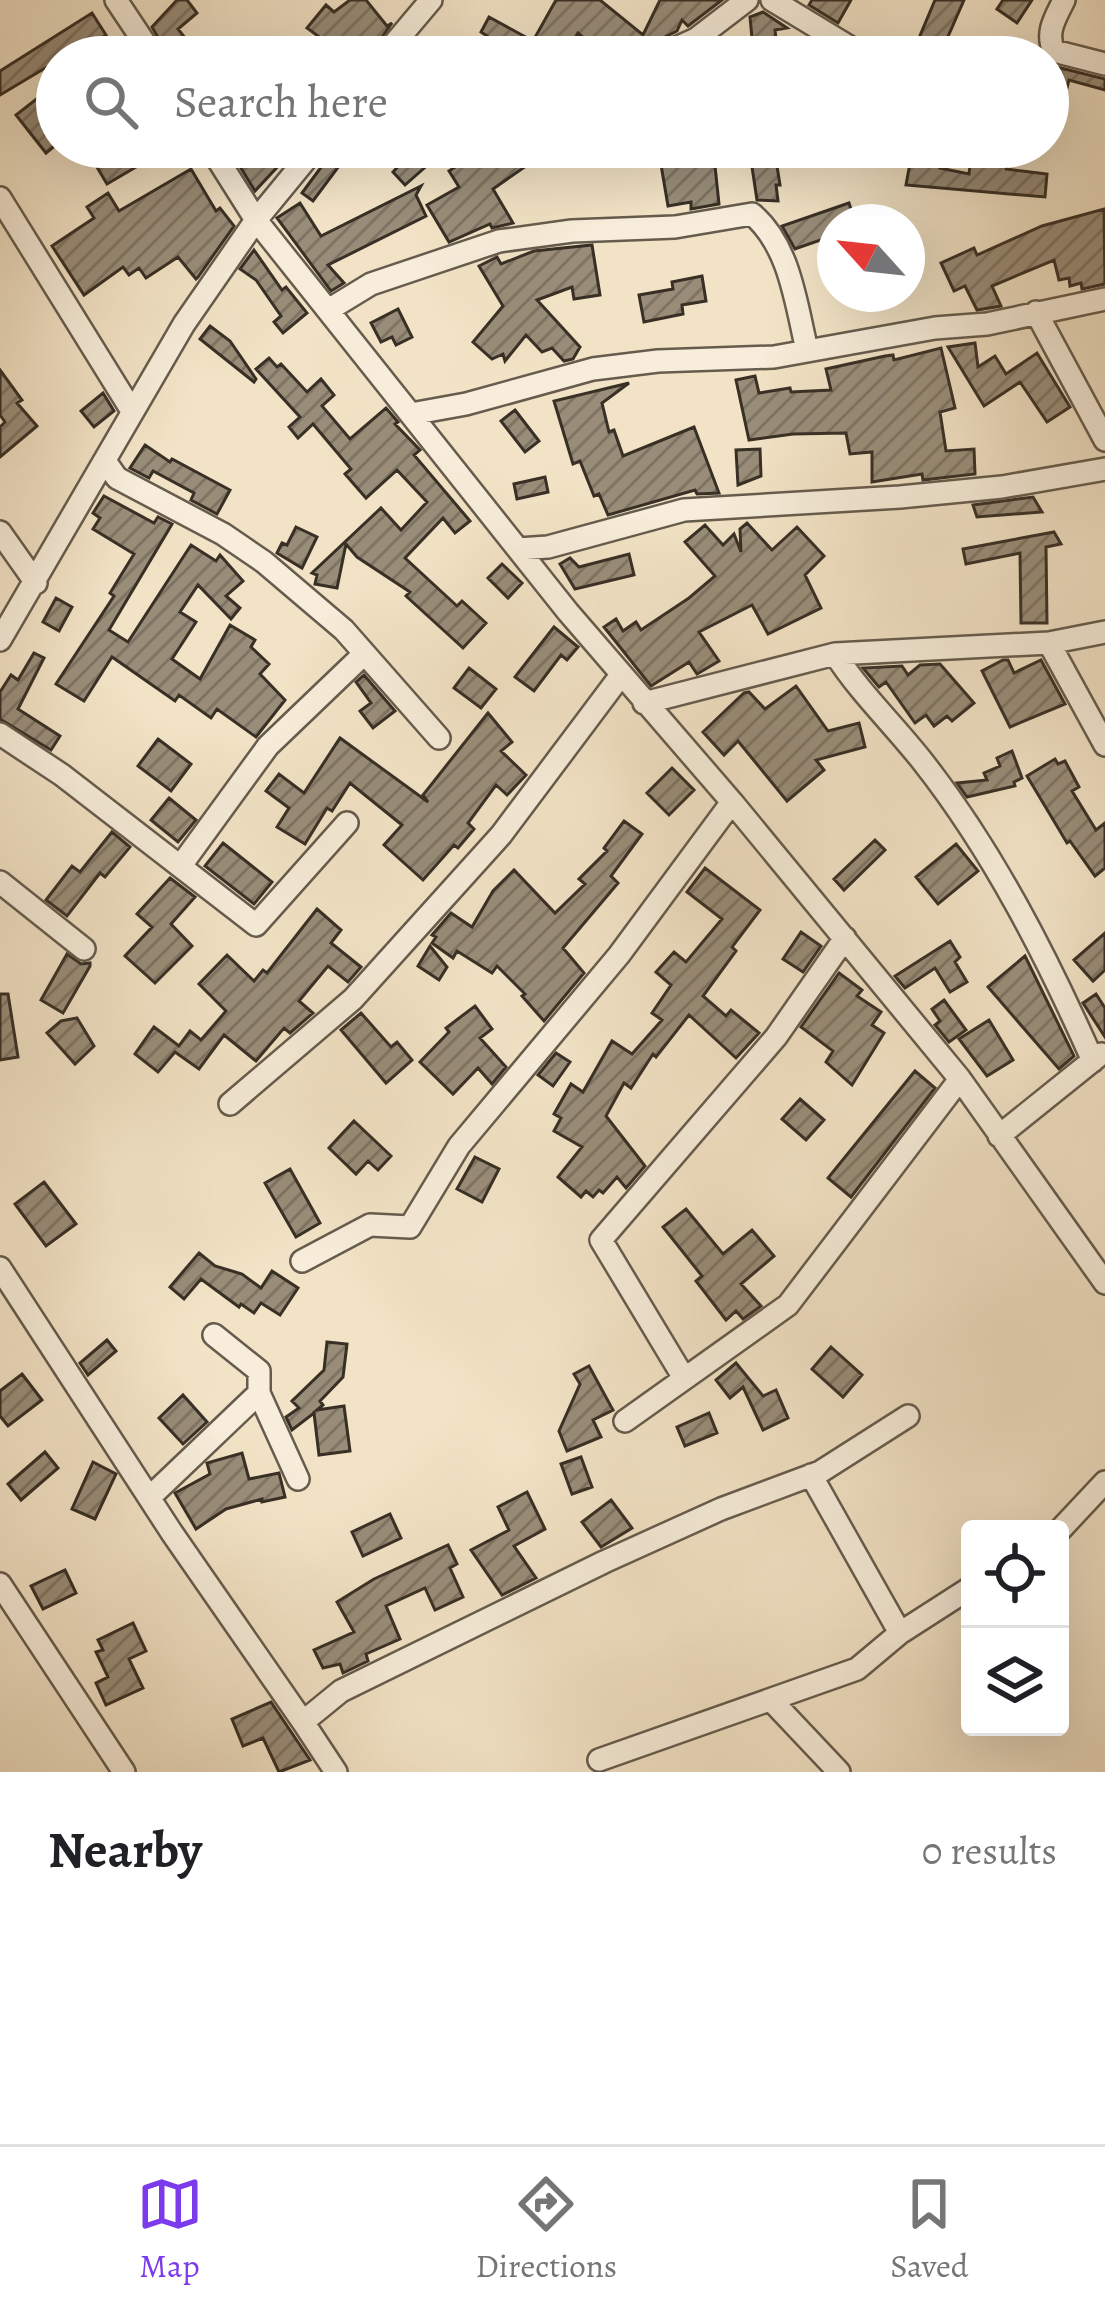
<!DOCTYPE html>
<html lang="en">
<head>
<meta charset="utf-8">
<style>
  body { margin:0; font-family:Alegreya,serif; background:#f6f6f6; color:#202124 }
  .controls { position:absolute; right:36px; bottom:36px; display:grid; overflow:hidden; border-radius:12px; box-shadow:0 12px 48px #0002 }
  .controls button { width:108px; height:108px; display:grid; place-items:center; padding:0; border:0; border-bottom:3px solid #e0e0e0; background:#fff; color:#202124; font:60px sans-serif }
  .compass { position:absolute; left:817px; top:204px; width:108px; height:108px; border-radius:50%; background:#fff; box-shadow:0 12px 48px #0002; rotate:297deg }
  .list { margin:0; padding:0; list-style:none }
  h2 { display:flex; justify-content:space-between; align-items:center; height:156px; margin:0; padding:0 48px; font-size:51px }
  h2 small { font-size:39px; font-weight:400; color:#757577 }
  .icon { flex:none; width:66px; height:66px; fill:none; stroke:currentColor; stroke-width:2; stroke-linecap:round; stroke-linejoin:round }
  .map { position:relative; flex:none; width:1105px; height:1772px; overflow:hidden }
  .search { position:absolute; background:#fff; box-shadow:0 12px 48px #0002; left:36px; right:36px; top:36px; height:132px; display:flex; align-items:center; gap:30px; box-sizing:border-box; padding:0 42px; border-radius:66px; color:#757577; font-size:45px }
  .sheet { height:372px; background:#fff }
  nav { display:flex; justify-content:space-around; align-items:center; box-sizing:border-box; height:168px; border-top:3px solid #e0e0e0; background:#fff; font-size:33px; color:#757577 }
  nav a { display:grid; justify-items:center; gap:6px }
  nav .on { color:#7c3aed }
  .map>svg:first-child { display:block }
  .building { fill:url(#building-hatch); stroke:#382f25; stroke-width:3 }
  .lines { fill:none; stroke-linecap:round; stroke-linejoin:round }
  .minor-casing { stroke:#665c4d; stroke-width:26 }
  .minor { stroke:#f7edda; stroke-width:21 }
</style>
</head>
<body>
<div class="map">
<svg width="1105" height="1772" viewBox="0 0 1105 1772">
  <defs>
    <pattern id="building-hatch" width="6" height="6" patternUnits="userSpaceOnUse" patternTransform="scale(3)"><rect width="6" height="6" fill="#998d79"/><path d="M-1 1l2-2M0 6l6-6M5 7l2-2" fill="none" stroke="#7e7463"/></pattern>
  </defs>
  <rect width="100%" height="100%" fill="#f2e3c6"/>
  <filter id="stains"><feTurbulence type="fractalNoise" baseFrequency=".00167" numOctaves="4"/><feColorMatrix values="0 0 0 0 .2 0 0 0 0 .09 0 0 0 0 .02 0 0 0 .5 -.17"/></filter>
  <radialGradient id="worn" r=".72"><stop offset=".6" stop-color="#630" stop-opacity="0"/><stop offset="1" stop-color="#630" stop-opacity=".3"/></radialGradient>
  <path class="building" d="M177,0H187L197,13L178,29L200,57H169L152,27Z
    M350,0H366L387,26L392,23L368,57H337L330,51L326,57H301L318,36L307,28L326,5L334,12Z
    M556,0H600L643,35L660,0H722L688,26L682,20L677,31L645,47L641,57H621L601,44L597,49L578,33L563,57H524L509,48L503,57H474L487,36L481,32L489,17L533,41Z
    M812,0H851L838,23L809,5Z
    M935,0H964L939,57H911Z
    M1003,0H1032L1017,23L997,9Z
    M763,12L787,28L775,30L778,57H698L718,47L714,44L717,42L752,38L750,17Z
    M92,13L106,35L76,54L73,51L57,57V61L0,95V71Z
    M1057,67L1105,79V90L1069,80L1067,88L1052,84Z
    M57,83V144L46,153L16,115Z
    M85,147H170L107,184Z
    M228,147H296L255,191Z
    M336,147L348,154L313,201L302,193Z
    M416,147H448L405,185L393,172Z
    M504,147H528L536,159L493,189L513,223L492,228L490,224L449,242L427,205L459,187L449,171L472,156L478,165Z
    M658,147H713L719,204L691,209V202L668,206Z
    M749,147H774L780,185H776L778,201L757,200Z
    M913,147L943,149L940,168L969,174L972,147H1008L1006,169L1047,174L1045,197L906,185Z
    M191,169L216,211L220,208L234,226L198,277L196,279L178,257L146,278L139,268L129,275L123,267L84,295L52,246L94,218L87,207L108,193L119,211Z
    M421,186L416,195L426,216L328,265L344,283L331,291L277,218L300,203L321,236Z
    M849,203L855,222H835V235L795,249L782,226Z
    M1104,209L1105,284L1082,289L1081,283L1070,286L1069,278L1059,280L1054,260L992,286L1001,306L977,310L965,286L954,291L941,263L974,248L977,255L1042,226Z
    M592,245L600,295L574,299L572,287L537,300L580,347L573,359L564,361L552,348L542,352L526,335L505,361L503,354L492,359L473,342L503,306L479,266L497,257L501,264L534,251Z
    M254,250L282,290L286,287L307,313L283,333L274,322L281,316L256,280L240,269Z
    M702,276L706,301L682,305L683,314L644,322L639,295L673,289L672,282Z
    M398,309L412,337L396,345L392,337L381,342L371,323Z
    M210,326L230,341L256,379L254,382L200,339Z
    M975,343L978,367L995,356L1006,374L1037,353L1070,407L1047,422L1020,382L984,406L948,347Z
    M941,348L955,408L940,412L946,451L974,449L975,474L923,480L922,474L872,482V452L850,454L846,433L793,434L749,440L736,380L755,376L759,393L790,388L791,392L831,390L826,369L885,356L893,355L894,360Z
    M269,358L277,367L281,364L307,392L321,379L334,395L322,406L350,439L386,408L398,422L395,424L420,450L414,455L470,521L455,533L443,518L405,558L457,606L462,601L486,623L463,648L406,596L410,592L357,557L346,544L337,588L315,584L317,575L312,573L381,508L401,530L427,502L397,470L366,498L345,474L351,469L313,424L298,438L289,427L300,417L256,369Z
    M0,370L22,400L17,403L37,426L0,457V427L5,422L0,415Z
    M629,383L602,403L609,432L614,430L623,456L694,427L719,493L697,494L695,490L608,515L599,494L594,496L580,461L573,464L554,401Z
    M103,393L114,411L94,427L81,411Z
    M515,410L539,441L525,452L501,421Z
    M145,445L170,462L172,459L230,490L217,514L191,500L194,493L153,471L149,478L130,468Z
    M760,449L761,476L738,485L736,450Z
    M545,477L548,492L517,499L514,484Z
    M104,496L154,523L158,517L172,524L109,630L128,642L191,545L216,561L220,555L243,581L226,596L240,608L231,619L198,585L180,612L196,622L172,659L200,679L230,625L255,640L251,647L269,664L260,674L285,700L256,737L217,709L211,718L179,695L175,701L112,657L84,701L56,684L114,596L110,593L134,554L93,529L100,518L93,513Z
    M1033,497L1042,512L977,517L973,505Z
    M747,523L772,550L797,527L824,556L805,575L821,608L768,634L752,605L699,632L719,661L697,674L689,662L651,686L604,627L616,619L623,631L636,622L641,630L689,598L715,576L685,542L705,525L723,545L734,534L741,552L740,529Z
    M296,527L317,537L302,568L277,553L282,543L287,545Z
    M1054,532L1061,544L1046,547L1047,623H1021L1020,553L966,564L963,549Z
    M629,554L634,575L575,589L560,564L570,558L579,567Z
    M502,564L522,583L508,598L488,578Z
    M56,598L72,607L59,631L43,622Z
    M554,627L578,647L567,660L561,655L534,691L515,677Z
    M34,653L44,658L18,709L60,736L51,750L0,719V692L11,675L18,680Z
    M1003,660H1008L1014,673L1041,660L1065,704L1010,727L982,671Z
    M940,664L974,703L952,721L947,716L934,726L926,715L915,723L886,682L879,687L863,668L902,666L908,675L920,665Z
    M469,668L496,689L481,708L454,688Z
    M364,675L395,711L373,728L360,711L371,703L356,682Z
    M796,686L828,731L859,723L865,747L816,760L824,770L787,801L738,741L724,755L703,732L744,693L749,692L765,709Z
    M488,713L512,742L501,751L526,775L507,795L496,785L468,823L474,829L458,848L454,845L423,880L384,845L402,825L350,783L332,811L327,808L305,844L277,827L289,808L266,791L279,774L304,793L340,738L428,802L423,795Z
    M158,739L191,764L171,791L138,766Z
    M1012,751L1022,778L1014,782L1015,786L967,797L957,783L987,780L984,773L1000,766L997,758Z
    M1055,759L1058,764L1065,761L1079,787L1072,791L1096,830L1105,823V868L1095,876L1070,841L1067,843L1027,776Z
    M672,768L694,790L669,815L647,793Z
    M169,798L196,820L178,842L151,820Z
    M624,821L642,834L611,876L618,883L563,948L584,973L544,1021L522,996L525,994L497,966L492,973L457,951L453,958L432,943L436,937L432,935L451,913L472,927L493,891L514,870L555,913L585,884L579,879L607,851L604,848Z
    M112,832L130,847L105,877L100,873L67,916L46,900L72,866L80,872Z
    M875,840L885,850L844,890L834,879Z
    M223,843L272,882L254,904L205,866Z
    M956,844L978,871L938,904L916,877Z
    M705,868L760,910L732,947L736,951L703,996L726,1016L731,1010L759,1033L736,1058L689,1015L656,1057L653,1054L631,1088L624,1083L606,1116L645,1166L626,1188L617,1177L603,1193L599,1190L593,1197L586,1191L581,1197L558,1177L582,1147L554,1131L561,1118L554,1114L571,1084L583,1092L612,1041L632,1054L662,1020L652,1013L671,985L656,972L674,952L686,962L722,919L687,892Z
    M170,878L195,897L171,924L192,946L155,983L125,956L152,927L137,914Z
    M317,909L341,930L331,943L361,967L348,982L328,966L299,1001L313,1013L290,1033L284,1028L256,1061L224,1035L199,1069L175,1052L158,1072L135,1054L154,1027L179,1046L190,1031L201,1040L226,1011L199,984L227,955L254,981L263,970L267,973Z
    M801,932L821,946L803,972L783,959Z
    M1105,933V970L1093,981L1074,960Z
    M950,941L960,957L955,962L967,982L950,992L935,968L905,988L895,976Z
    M430,946L447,967L439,980L418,966Z
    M67,954L81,964L90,963V966L63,1013L41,1000Z
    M1025,956L1074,1056L1059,1069L988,987Z
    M839,973L862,990L857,996L881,1012L872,1025L884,1033L852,1085L826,1062L833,1051L801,1027Z
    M0,994H8L18,1057L0,1060Z
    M1096,994L1105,1008V1037L1083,1003Z
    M944,1000L966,1030L949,1042L935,1025L940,1021L932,1009Z
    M475,1006L492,1029L480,1038L506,1067L492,1084L478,1068L453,1094L420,1062L449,1032L446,1028Z
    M361,1013L391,1047L397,1042L412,1060L386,1083L341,1030Z
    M77,1018L94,1046L75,1064L47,1033L61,1021Z
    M989,1020L1013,1060L987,1076L959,1039Z
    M556,1053L570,1062L553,1086L538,1075Z
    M915,1071L935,1088L851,1197L828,1178Z
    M800,1099L824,1120L806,1140L782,1119Z
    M354,1121L391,1156L378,1170L368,1161L356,1174L329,1148Z
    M475,1157L499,1169L482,1202L457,1189Z
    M290,1169L320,1223L296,1237L265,1183Z
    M44,1182L76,1224L46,1246L15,1204Z
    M686,1209L723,1254L752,1230L774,1256L741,1284L761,1306L743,1319L736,1311L726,1320L696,1281L702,1276L663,1227Z
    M199,1253L215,1266L242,1274L261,1288L272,1271L298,1288L280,1315L261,1303L254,1313L241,1304L239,1307L201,1279L184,1299L170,1287Z
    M107,1340L116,1351L88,1375L80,1363Z
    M327,1342L347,1344L343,1377L320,1401L323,1405L317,1410L344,1406L350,1451L319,1455L314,1413L292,1430L286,1417L299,1408L292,1401L324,1370Z
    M831,1347L862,1375L843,1397L812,1369Z
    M736,1363L763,1396L776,1390L788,1418L763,1430L743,1387L730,1398L716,1380Z
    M589,1366L613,1410L593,1420L601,1437L567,1451L559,1431L580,1384L574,1374Z
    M22,1374L42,1400L8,1426L0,1416V1391Z
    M183,1395L207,1422L183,1444L159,1418Z
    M709,1413L717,1433L685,1446L677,1427Z
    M45,1452L58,1468L21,1500L8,1484Z
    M242,1453L249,1479L279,1473L285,1497L262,1502V1499L226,1509L196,1529L175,1493L210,1474L207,1463Z
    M581,1457L592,1487L572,1494L561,1464Z
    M93,1462L116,1474L95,1519L72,1509Z
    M527,1492L545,1529L514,1546L536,1578L502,1595L471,1550L509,1530L498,1507Z
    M611,1500L632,1528L601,1547L582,1522Z
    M390,1514L401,1538L363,1556L352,1532Z
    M448,1545L457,1564L450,1568L463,1597L435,1610L425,1588L386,1606L400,1639L366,1654L368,1661L343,1673L340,1664L323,1668L314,1650L354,1632L337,1602L374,1579Z
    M65,1570L76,1593L43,1609L31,1586Z
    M133,1623L146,1651L129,1659L143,1688L106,1705L96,1683L108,1677L96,1652L103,1650L98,1640Z
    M271,1702L310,1760L279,1772L263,1738L243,1746L232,1719Z"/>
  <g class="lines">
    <defs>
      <path id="minor" d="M116,0L154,57
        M772,0L866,57
        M1064,0C1056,17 1045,32 1054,51L1105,64
        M383,57L431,0
        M656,57L696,39L747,0
        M210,147L256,220L568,612L732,802L960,1079L1105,1283
        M0,198L132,411
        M330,309L371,284L499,241L572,231L675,227L752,214C790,246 796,304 807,350
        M1036,312L1105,440
        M411,414L466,404L593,369L658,361L774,357L935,328L987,324L1105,299
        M105,461L117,478L223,534L264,562L344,630L439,738
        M0,532L36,583
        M518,549L548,547L684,510L900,497L1002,487L1105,469
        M0,640L184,324L256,220L316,147
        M1049,643L1105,745
        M835,654C860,693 894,725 923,762C993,851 1047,957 1093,1061
        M644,703L835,654L1049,643L1105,632
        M0,734L62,775L256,925L347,823
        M182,864L268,746L363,655
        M0,882L84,949
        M230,1104L353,999L501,835L621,675
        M999,1136L1101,1054
        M302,1261L370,1225L410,1227L459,1146L619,955L732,802
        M0,1268L172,1533L303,1722
        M684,1378L601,1240L776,1037L845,938
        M259,1393L298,1479
        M625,1421L788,1305L960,1079
        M811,1475L900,1633L970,1588
        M150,1497L259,1393V1371L214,1335
        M1060,1530L1105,1482
        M0,1584L124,1772
        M772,1701L839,1772
        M599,1760L857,1669L900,1633
        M336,1772L303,1722L341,1691L604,1562L721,1509L820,1472L908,1416"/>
    </defs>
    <use href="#minor" class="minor-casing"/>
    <use href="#minor" class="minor"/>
  </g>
  <rect width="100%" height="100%" filter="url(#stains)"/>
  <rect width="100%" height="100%" fill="url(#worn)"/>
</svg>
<div class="controls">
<button><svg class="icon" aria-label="locate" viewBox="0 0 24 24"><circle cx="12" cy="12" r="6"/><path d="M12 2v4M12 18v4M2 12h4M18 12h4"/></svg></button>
<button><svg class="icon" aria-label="layers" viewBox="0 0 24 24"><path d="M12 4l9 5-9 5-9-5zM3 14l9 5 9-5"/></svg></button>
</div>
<svg class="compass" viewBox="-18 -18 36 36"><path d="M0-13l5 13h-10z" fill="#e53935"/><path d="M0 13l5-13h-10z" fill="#757577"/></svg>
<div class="search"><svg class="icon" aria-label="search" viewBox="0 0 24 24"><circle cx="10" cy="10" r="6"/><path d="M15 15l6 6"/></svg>Search here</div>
</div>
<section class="sheet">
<h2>Nearby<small>0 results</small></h2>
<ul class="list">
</ul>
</section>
<nav>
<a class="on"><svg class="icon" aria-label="map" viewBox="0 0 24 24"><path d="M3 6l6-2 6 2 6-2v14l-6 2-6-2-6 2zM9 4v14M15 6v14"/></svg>Map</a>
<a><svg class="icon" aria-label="directions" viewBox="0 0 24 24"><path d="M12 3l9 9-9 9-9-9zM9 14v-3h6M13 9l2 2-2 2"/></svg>Directions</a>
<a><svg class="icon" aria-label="saved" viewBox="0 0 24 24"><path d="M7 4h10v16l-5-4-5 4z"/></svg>Saved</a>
</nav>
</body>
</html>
